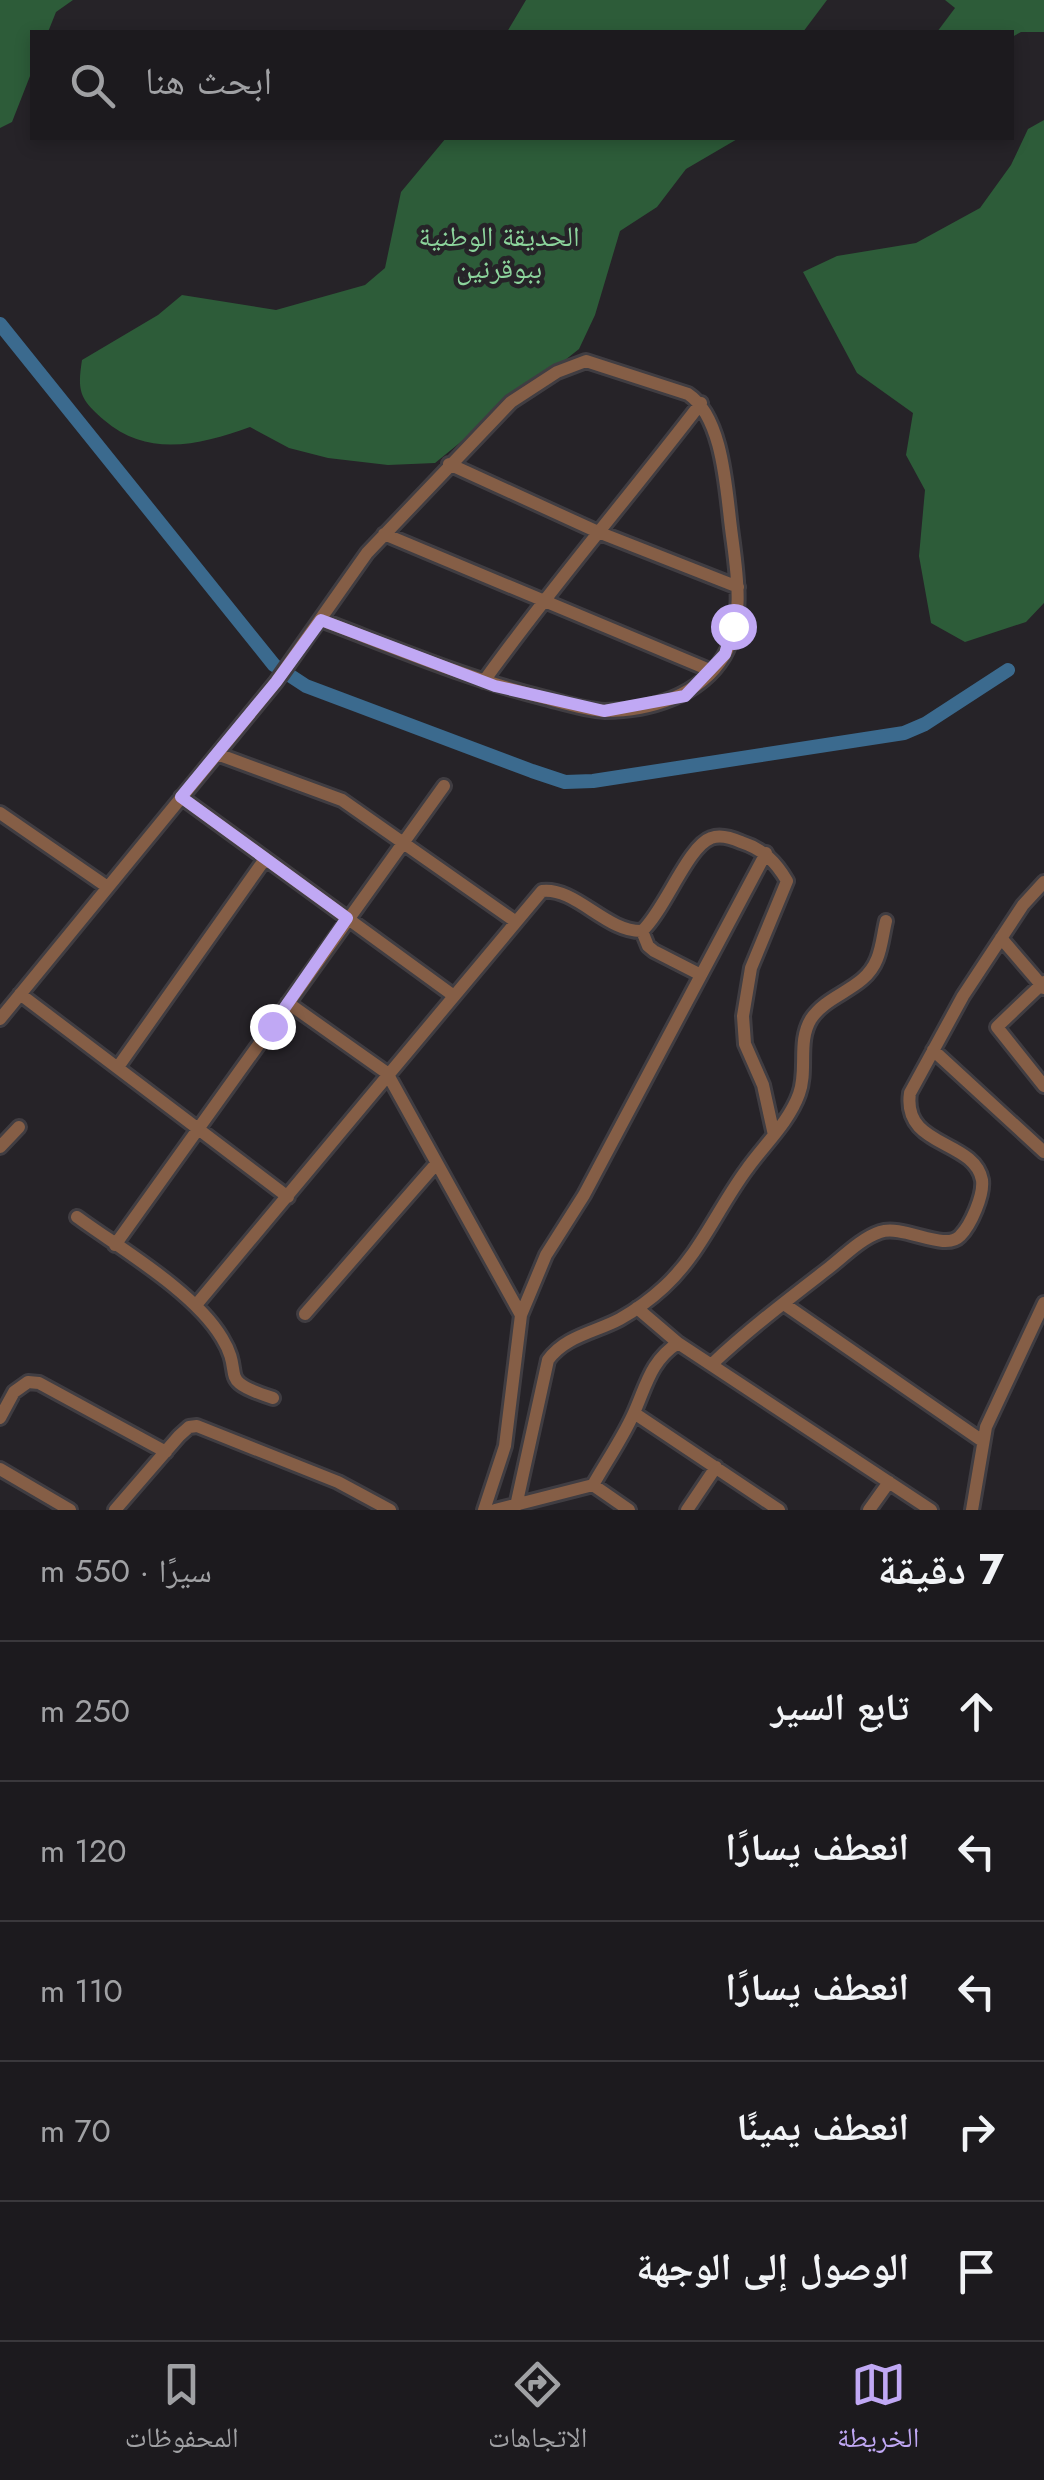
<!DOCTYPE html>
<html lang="ar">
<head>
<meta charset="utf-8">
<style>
  body { margin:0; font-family:Jost,"Noto Naskh Arabic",sans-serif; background:#252327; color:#f1f3f6; direction:rtl }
  .stop { position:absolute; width:30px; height:30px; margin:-22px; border:8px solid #c0a8f4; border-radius:50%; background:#fff }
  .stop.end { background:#c0a8f4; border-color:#fff; box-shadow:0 2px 10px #0008 }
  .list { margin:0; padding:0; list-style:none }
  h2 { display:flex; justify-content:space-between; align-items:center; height:130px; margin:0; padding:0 40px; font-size:42px }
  h2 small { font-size:32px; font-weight:400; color:#a0a1a4 }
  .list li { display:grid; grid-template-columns:65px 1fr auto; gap:30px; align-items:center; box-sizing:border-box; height:140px; padding:0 40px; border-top:2px solid #3a383c }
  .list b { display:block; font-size:38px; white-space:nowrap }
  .list em { font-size:32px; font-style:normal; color:#a0a1a4 }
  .icon { flex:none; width:55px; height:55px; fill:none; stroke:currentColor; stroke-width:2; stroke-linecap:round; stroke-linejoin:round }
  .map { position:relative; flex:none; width:1044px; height:1510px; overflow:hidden; direction:ltr }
  .search { position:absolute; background:#1c1a1e; box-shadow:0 5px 15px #0003; left:30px; right:30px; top:30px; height:110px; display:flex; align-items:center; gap:25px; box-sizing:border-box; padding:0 35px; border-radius:0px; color:#a0a1a4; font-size:38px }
  .sheet { height:830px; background:#1c1a1e }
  nav { display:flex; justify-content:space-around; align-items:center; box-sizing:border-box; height:140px; border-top:2px solid #3a383c; background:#1c1a1e; font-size:28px; color:#a0a1a4 }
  nav a { display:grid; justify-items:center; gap:5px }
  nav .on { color:#c0a8f4 }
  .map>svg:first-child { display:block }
  .forest { fill:#2d5c39 }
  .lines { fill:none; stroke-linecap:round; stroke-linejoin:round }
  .canal { stroke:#3b6a8e; stroke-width:14 }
  .minor-casing { stroke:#403d42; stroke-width:18 }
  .minor { stroke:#855e46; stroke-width:12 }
  .route { stroke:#c0a8f4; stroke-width:12 }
  .labels { text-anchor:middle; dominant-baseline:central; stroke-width:9; stroke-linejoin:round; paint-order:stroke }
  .park-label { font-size:28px; fill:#8cd49c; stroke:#262328 }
</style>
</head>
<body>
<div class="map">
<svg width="1044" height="1510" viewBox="0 0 1044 1510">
  <rect width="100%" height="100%" fill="#262328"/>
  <path class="forest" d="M0,0H73L56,12L48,32H32V71L12,122L0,128Z
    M526,0H827L803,32H507Z
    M945,0H1044V32H1021L1012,37V32H937L955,8Z
    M1044,120V603L1026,622L965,642L931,623L919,556L925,490L906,455L913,413L857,373L803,272L837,256L916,243L980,208L1011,165L1028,129Z
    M446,138H739L686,169L657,207L620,231L595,315L579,349L550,372L510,393L478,428L435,463L388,465L328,458L289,448L250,427C200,445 148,458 104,420C80,399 77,392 82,360L158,315L182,295L276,310L365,285L385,268L401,192Z"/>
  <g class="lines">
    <path class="canal" d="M0,324L274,665L306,686L532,771L565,782L593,781L904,733L925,724L1008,670"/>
    <defs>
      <path id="minor" d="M449,464L598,532L738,587
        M384,534L712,671
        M484,681C553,585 629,497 701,403
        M217,754L342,800L516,922
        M181,797L454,996
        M0,813L106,886
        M642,931L648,946L654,951L701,975
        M1001,938L1044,988
        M1044,982L997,1027L1044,1086
        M20,994L288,1197
        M288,1003L387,1073L521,1315L505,1446L484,1510
        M0,1019L276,682L367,553L511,402L557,372L586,361L688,394C723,417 726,489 731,528C736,568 746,618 724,656C700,696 649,711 605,711C585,710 564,703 545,698C468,679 395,648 321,620
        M933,1050L1044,1152
        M118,1067L265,859
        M0,1147L19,1127
        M77,1217C121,1249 195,1292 222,1338C246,1377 214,1379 273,1398
        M115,1245L444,786
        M784,1304L981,1440
        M196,1305L542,891C576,887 606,932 642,931C665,910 688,846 711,838C721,834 732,838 741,842C763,849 776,862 787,881L751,968L743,1016L745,1044L763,1085L774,1135
        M637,1308L678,1343
        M305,1314L436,1164
        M521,1315L546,1255L584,1195L766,853
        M712,1364C749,1329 790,1298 830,1267C845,1255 862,1238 880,1232C903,1224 945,1252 960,1236C971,1225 984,1195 982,1180C974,1139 902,1148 910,1093L963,996L1023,905L1044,882
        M634,1413L779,1510
        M0,1418L14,1392L28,1382L39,1383L166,1452
        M0,1469L70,1510
        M593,1485L629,1510
        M516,1506L548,1360C565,1336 596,1332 620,1319C636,1310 651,1299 664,1287C700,1254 718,1208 747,1169C764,1145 789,1122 799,1094C808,1070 797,1042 811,1019C828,993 865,990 877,959C882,947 883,933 886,921
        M115,1510L179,1436L189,1427L197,1426L338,1482L390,1510
        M495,1510L593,1485C606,1462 622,1439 633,1415C646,1387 650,1361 678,1343L931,1510
        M687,1510L716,1467
        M869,1510L889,1482
        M972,1510L986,1427L1044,1303"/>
    </defs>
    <use href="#minor" class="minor-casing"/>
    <use href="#minor" class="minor"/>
  </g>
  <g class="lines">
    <path class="route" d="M272,1026L347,918L181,797L276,682L321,620L495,686L604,711L685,696L725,654L733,626"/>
  </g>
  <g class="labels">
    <g class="park-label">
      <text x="499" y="236">الحديقة الوطنية<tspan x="499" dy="32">ببوقرنين</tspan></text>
    </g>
  </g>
</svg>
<div class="stop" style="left:733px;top:626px"></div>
<div class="stop end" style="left:272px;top:1026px"></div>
<div class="search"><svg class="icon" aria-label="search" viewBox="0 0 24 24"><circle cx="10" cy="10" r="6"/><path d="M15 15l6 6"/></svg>ابحث هنا</div>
</div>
<section class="sheet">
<h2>7 دقيقة<small>سيرًا · 550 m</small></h2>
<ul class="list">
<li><svg class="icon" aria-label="ahead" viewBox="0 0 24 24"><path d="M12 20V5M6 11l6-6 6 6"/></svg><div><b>تابع السير</b></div><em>250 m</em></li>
<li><svg class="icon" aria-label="left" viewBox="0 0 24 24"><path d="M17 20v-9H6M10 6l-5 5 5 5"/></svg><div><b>انعطف يسارًا</b></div><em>120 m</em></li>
<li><svg class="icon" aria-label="left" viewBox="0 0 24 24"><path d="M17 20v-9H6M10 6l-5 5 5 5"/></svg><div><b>انعطف يسارًا</b></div><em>110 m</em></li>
<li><svg class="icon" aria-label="right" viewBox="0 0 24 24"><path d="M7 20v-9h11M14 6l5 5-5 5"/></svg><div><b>انعطف يمينًا</b></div><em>70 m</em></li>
<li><svg class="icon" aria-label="arrive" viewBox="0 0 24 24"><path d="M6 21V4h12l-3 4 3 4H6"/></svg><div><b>الوصول إلى الوجهة</b></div></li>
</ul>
</section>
<nav>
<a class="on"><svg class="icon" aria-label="map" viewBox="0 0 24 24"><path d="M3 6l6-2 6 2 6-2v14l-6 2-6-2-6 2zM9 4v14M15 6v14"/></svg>الخريطة</a>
<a><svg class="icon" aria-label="directions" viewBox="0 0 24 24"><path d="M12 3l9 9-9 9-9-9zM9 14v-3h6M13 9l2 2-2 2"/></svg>الاتجاهات</a>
<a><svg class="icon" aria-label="saved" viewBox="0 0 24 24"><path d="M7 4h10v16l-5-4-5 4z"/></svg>المحفوظات</a>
</nav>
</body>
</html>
